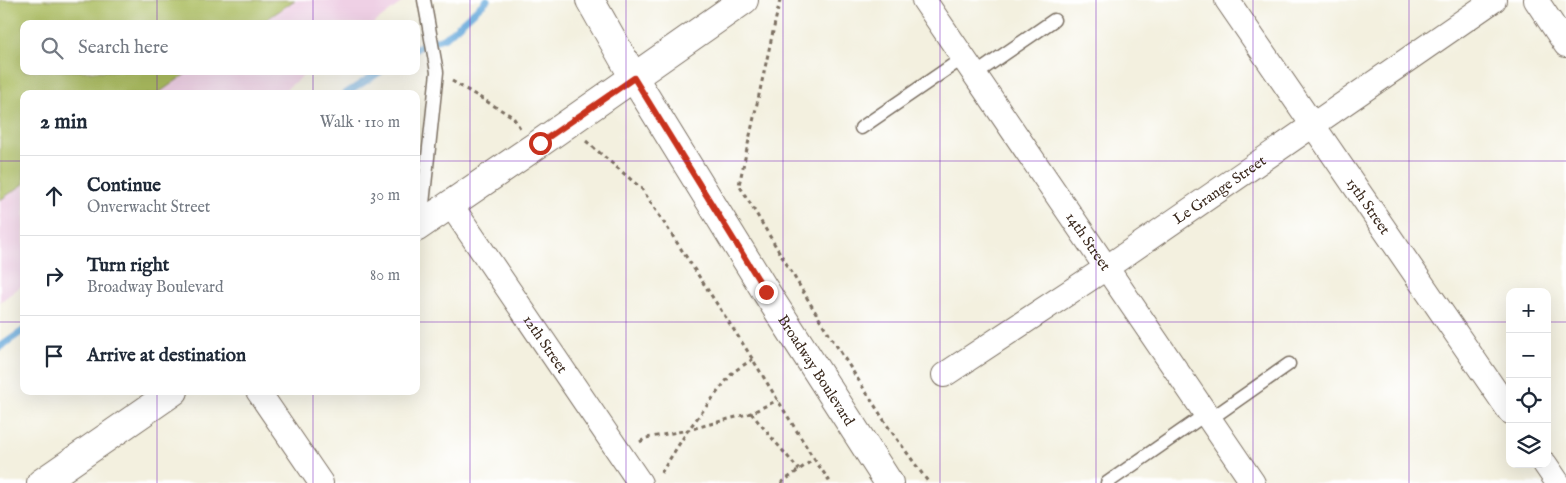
<!DOCTYPE html>
<html lang="en">
<head>
<meta charset="utf-8">
<style>
  body { margin:0; font-family:"IM FELL English",serif; background:#f6f6f7; color:#1f2937 }
  .controls { position:absolute; right:15px; bottom:15px; display:grid; overflow:hidden; border-radius:10px; box-shadow:0 5px 20px #0002 }
  .controls button { width:45px; height:45px; display:grid; place-items:center; padding:0; border:0; border-bottom:1px solid #e0e1e3; background:#fff; color:#1f2937; font:25px sans-serif }
  .stop { position:absolute; width:15px; height:15px; margin:-11px; border:4px solid #c8321e; border-radius:50%; background:#fff }
  .stop.end { background:#c8321e; border-color:#fff; box-shadow:0 1px 5px #0008 }
  .list { margin:0; padding:0; list-style:none }
  h2 { display:flex; justify-content:space-between; align-items:center; height:65px; margin:0; padding:0 20px; font-size:21px }
  h2 small { font-size:16px; font-weight:400; color:#747a83 }
  .list li { display:grid; grid-template-columns:32px 1fr auto; gap:15px; align-items:center; box-sizing:border-box; height:80px; padding:0 20px; border-top:1px solid #e0e1e3 }
  .list b { display:block; font-size:19px; white-space:nowrap }
  .list p { margin:0; font-size:16px; white-space:nowrap; color:#747a83 }
  .list em { font-size:16px; font-style:normal; color:#747a83 }
  .icon { flex:none; width:28px; height:28px; fill:none; stroke:currentColor; stroke-width:2; stroke-linecap:round; stroke-linejoin:round }
  .map { position:relative; flex:none; width:1566px; height:483px; overflow:hidden }
  .search { position:absolute; background:#fff; box-shadow:0 5px 20px #0002; left:20px; top:20px; width:400px; height:55px; display:flex; align-items:center; gap:12px; box-sizing:border-box; padding:0 18px; border-radius:10px; color:#747a83; font-size:19px }
  .panel { position:absolute; background:#fff; box-shadow:0 5px 20px #0002; left:20px; top:90px; width:400px; height:305px; border-radius:10px }
  .map>svg:first-child { display:block }
  .built { fill:#efd0e5 }
  .pitch { fill:#acbd60; stroke:#74743f }
  .lines { fill:none; stroke-linecap:round; stroke-linejoin:round }
  .stream { stroke:#65a8da; stroke-width:7 }
  .lane-casing { stroke:#7b6f62; stroke-width:15 }
  .street-casing { stroke:#7b6f62; stroke-width:26 }
  .secondary-casing { stroke:#7b6f62; stroke-width:30 }
  .path { stroke:#7b6f62; stroke-width:3; stroke-dasharray:4 4; stroke-linecap:butt }
  .lane { stroke:#fff; stroke-width:12 }
  .street { stroke:#fff; stroke-width:24 }
  .secondary { stroke:#fff; stroke-width:28 }
  .route { stroke:#c8321e; stroke-width:6 }
  .grid { fill:none; stroke:#7b2cbf; stroke-width:1; stroke-opacity:0.55 }
  .labels { text-anchor:middle; dominant-baseline:central; stroke-width:4; stroke-linejoin:round; paint-order:stroke }
  .street-label { font-size:15px; fill:#3b2a1e; stroke:#fff }
</style>
</head>
<body>
<div class="map">
<svg width="1566" height="483" viewBox="0 0 1566 483">
  <rect width="100%" height="100%" fill="#fff"/>
  <filter id="ink" filterUnits="userSpaceOnUse"><feTurbulence type="fractalNoise" baseFrequency=".02" numOctaves="2"/><feDisplacementMap in="SourceGraphic" scale="10" xChannelSelector="R" yChannelSelector="G"/><feConvolveMatrix kernelMatrix="1 2 1 2 8 2 1 2 1" color-interpolation-filters="sRGB"/></filter>
  <filter id="wash" filterUnits="userSpaceOnUse"><feTurbulence type="fractalNoise" baseFrequency=".0096" numOctaves="4" result="noise"/><feDisplacementMap in="SourceGraphic" scale="20" xChannelSelector="R" yChannelSelector="G"/><feGaussianBlur stdDeviation="1.12" result="paint"/><feColorMatrix in="noise" values="0 0 0 0 0 0 0 0 0 0 0 0 0 0 0 0 0 1.4 0 .05"/><feComposite in="paint" operator="in"/></filter>
  <g filter="url(#wash)">
    <rect width="100%" height="100%" fill="#f3f0df"/>
    <path class="built" d="M0,0H405L373,24H24V71H310L279,94H24V284L0,302Z"/>
    <path class="pitch" d="M0,0H295L260,24H24V71H190L157,94H24V184L0,200Z"/>
    <g class="lines">
      <path class="stream" d="M416,49L422,45L446,37L487,0
        M345,94L381,71
        M0,347L24,330"/>
    </g>
  </g>
  <g filter="url(#ink)">
    <g class="lines">
      <defs>
        <path id="lane" d="M974,75L1054,20
          M861,128L963,58
          M421,223L437,72L424,0
          M1209,420L1289,364
          M1107,483L1206,414"/>
        <g id="street">
          <path id="s1" d="M924,0L1253,483"/>
          <path id="s2" d="M1227,0L1510,412"/>
          <path d="M1536,0L1566,45"/>
          <path id="s3" d="M451,205L640,483"/>
          <path id="s4" d="M944,375L1106,268L1494,0"/>
          <path d="M258,391L321,483"/>
          <path d="M1545,464L1558,483"/>
        </g>
        <g id="secondary">
          <path id="s5" d="M590,0L634,78L766,292L889,483"/>
          <path d="M416,228L540,143L744,0"/>
          <path d="M41,483L174,391"/>
        </g>
      </defs>
      <use href="#lane" class="lane-casing"/>
      <use href="#street" class="street-casing"/>
      <use href="#secondary" class="secondary-casing"/>
      <path class="path" d="M780,0L739,185L822,323L889,428L929,483
        M452,81L513,117L520,128
        M586,141L642,189L745,347L814,459
        M751,413L799,470
        M640,442L646,438L688,430L751,413L778,400
        M661,473L688,430L733,372L753,359
        M781,483L814,459L831,483"/>
      <use href="#lane" class="lane"/>
      <use href="#street" class="street"/>
      <use href="#secondary" class="secondary"/>
    </g>
  </g>
  <g class="lines" filter="url(#ink)">
    <path class="route" d="M540,143L634,78L766,292"/>
  </g>
  <path class="grid" d="M157,0V24M313,0V24M470,0V483M626,0V483M783,0V483M940,0V483M1096,0V483M1253,0V483M1409,0V483M157,71V94M313,71V94M0,161H24M416,161H1566M0,322H24M416,322H1510M1547,322H1566M157,391V483M313,391V483"/>
  <g class="labels">
    <g class="street-label">
      <text stroke="none"><textPath href="#s4" startOffset="332">Le Grange Street</textPath></text>
      <text stroke="none"><textPath href="#s2" startOffset="250">15th Street</textPath></text>
      <text stroke="none"><textPath href="#s1" startOffset="292">14th Street</textPath></text>
      <text stroke="none"><textPath href="#s3" startOffset="168">12th Street</textPath></text>
      <text stroke="none"><textPath href="#s5" startOffset="434">Broadway Boulevard</textPath></text>
    </g>
  </g>
</svg>
<div class="controls">
<button>+</button>
<button>−</button>
<button><svg class="icon" aria-label="locate" viewBox="0 0 24 24"><circle cx="12" cy="12" r="6"/><path d="M12 2v4M12 18v4M2 12h4M18 12h4"/></svg></button>
<button><svg class="icon" aria-label="layers" viewBox="0 0 24 24"><path d="M12 4l9 5-9 5-9-5zM3 14l9 5 9-5"/></svg></button>
</div>
<div class="stop" style="left:540px;top:143px"></div>
<div class="stop end" style="left:766px;top:292px"></div>
<div class="search"><svg class="icon" aria-label="search" viewBox="0 0 24 24"><circle cx="10" cy="10" r="6"/><path d="M15 15l6 6"/></svg>Search here</div>
<section class="panel">
<h2>2 min<small>Walk · 110 m</small></h2>
<ul class="list">
<li><svg class="icon" aria-label="ahead" viewBox="0 0 24 24"><path d="M12 20V5M6 11l6-6 6 6"/></svg><div><b>Continue</b><p>Onverwacht Street</p></div><em>30 m</em></li>
<li><svg class="icon" aria-label="right" viewBox="0 0 24 24"><path d="M7 20v-9h11M14 6l5 5-5 5"/></svg><div><b>Turn right</b><p>Broadway Boulevard</p></div><em>80 m</em></li>
<li><svg class="icon" aria-label="arrive" viewBox="0 0 24 24"><path d="M6 21V4h12l-3 4 3 4H6"/></svg><div><b>Arrive at destination</b></div></li>
</ul>
</section>
</div>
</body>
</html>
